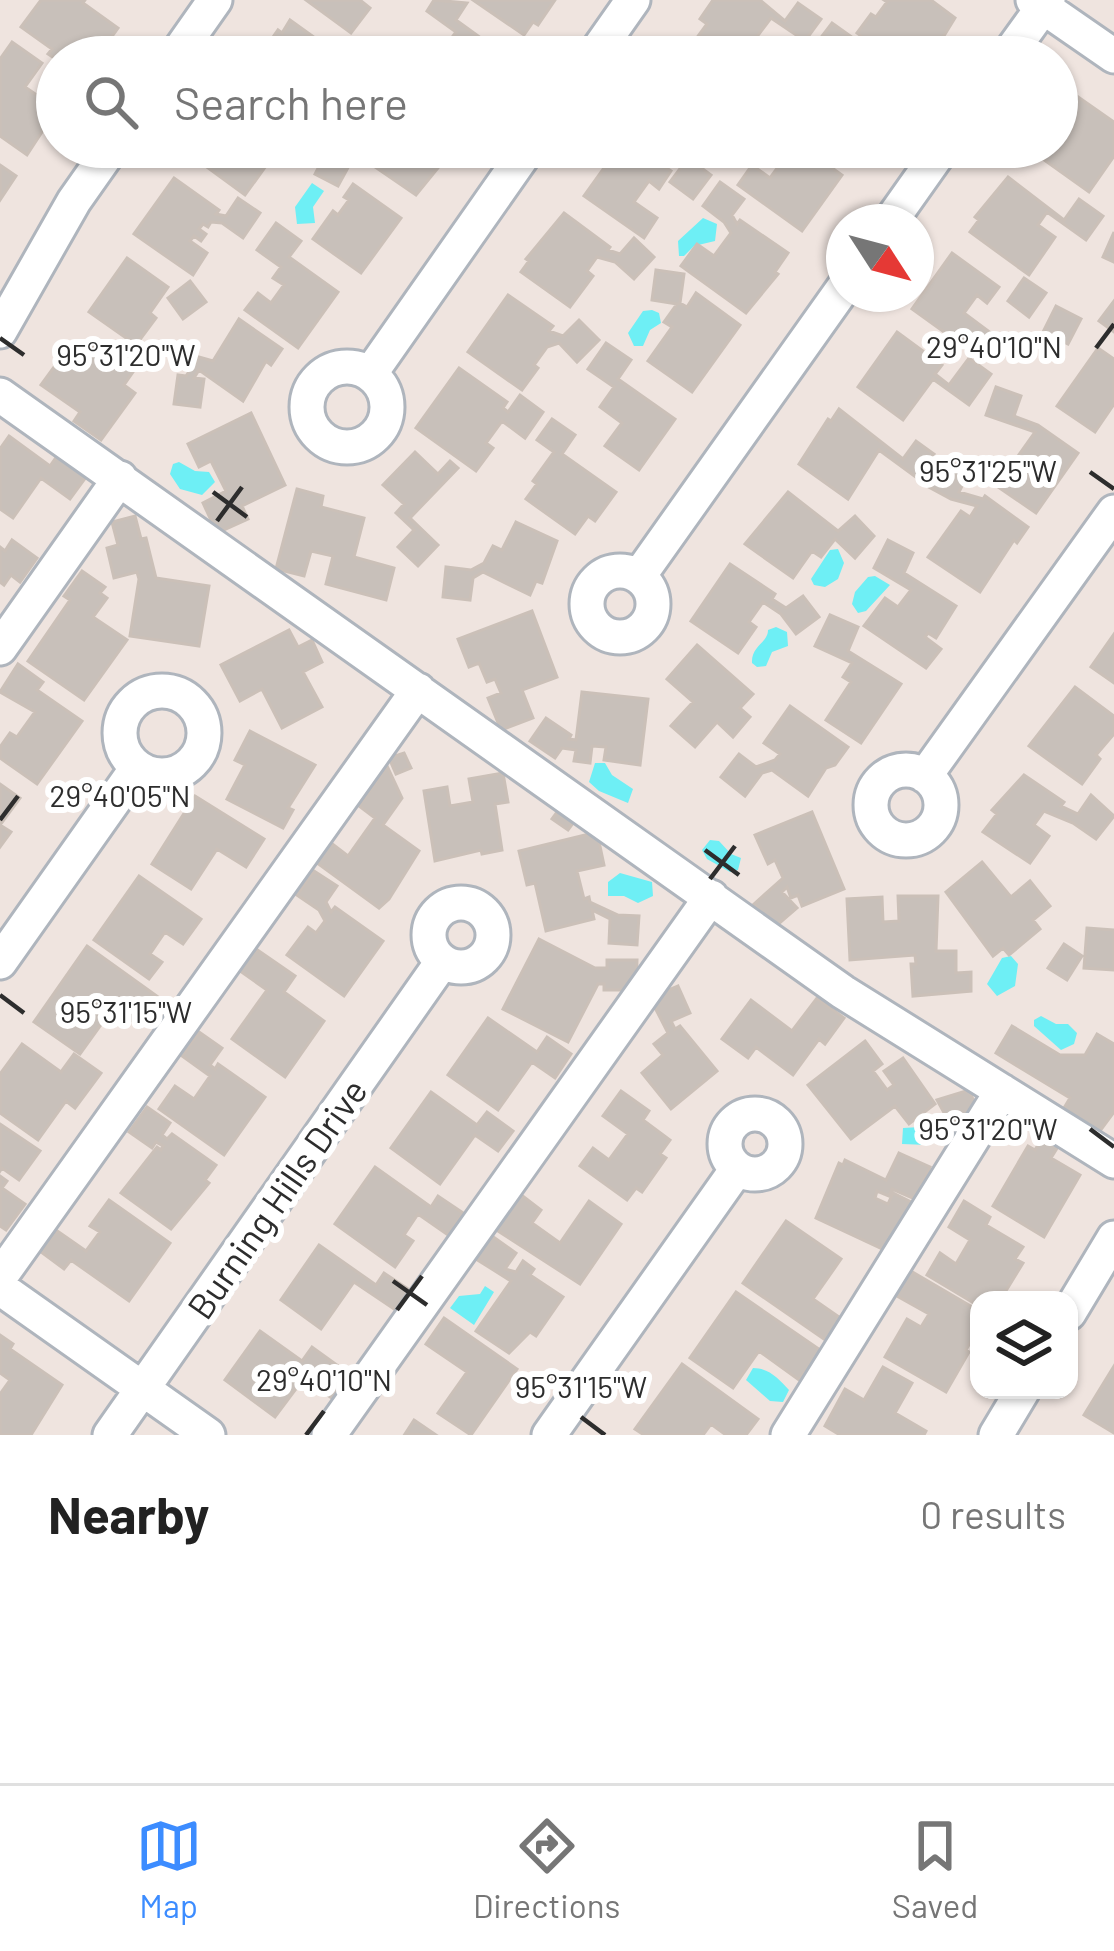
<!DOCTYPE html>
<html lang="en">
<head>
<meta charset="utf-8">
<style>
  body { margin:0; font-family:Barlow,sans-serif; background:#f6f6f6; color:#222 }
  .controls { position:absolute; right:36px; bottom:36px; display:grid; overflow:hidden; border-radius:24px; box-shadow:0 3px 9px #0004 }
  .controls button { width:108px; height:108px; display:grid; place-items:center; padding:0; border:0; border-bottom:3px solid #e0e0e0; background:#fff; color:#222; font:60px sans-serif }
  .compass { position:absolute; left:826px; top:204px; width:108px; height:108px; border-radius:50%; background:#fff; box-shadow:0 3px 9px #0004; rotate:126deg }
  .list { margin:0; padding:0; list-style:none }
  h2 { display:flex; justify-content:space-between; align-items:center; height:156px; margin:0; padding:0 48px; font-size:51px }
  h2 small { font-size:39px; font-weight:400; color:#767676 }
  .icon { flex:none; width:66px; height:66px; fill:none; stroke:currentColor; stroke-width:2; stroke-linecap:round; stroke-linejoin:round }
  .map { position:relative; flex:none; width:1114px; height:1435px; overflow:hidden }
  .search { position:absolute; background:#fff; box-shadow:0 3px 9px #0004; left:36px; right:36px; top:36px; height:132px; display:flex; align-items:center; gap:30px; box-sizing:border-box; padding:0 42px; border-radius:66px; color:#767676; font-size:45px }
  .sheet { height:348px; background:#fff }
  nav { display:flex; justify-content:space-around; align-items:center; box-sizing:border-box; height:168px; border-top:3px solid #e0e0e0; background:#fff; font-size:33px; color:#767676 }
  nav a { display:grid; justify-items:center; gap:6px }
  nav .on { color:#3c8cff }
  .map>svg:first-child { display:block }
  .water { fill:#6eeff5 }
  .building { fill:#c8c0ba; stroke:#cbc0b8; stroke-width:3 }
  .lines { fill:none; stroke-linecap:round; stroke-linejoin:round }
  .minor-casing { stroke:#afb5bd; stroke-width:39 }
  .minor { stroke:#fff; stroke-width:33 }
  .ticks { fill:none; stroke:#2d2d2d; stroke-width:4.5 }
  .labels { text-anchor:middle; dominant-baseline:central; stroke-width:12; stroke-linejoin:round; paint-order:stroke }
  .street-label { font-size:36px; fill:#2d2d2d; stroke:#fff }
  .ticks-label { font-size:30px; text-anchor:middle; fill:#2d2d2d; stroke:#fff; stroke-width:12; stroke-linejoin:round; paint-order:stroke }
</style>
</head>
<body>
<div class="map">
<svg width="1114" height="1435" viewBox="0 0 1114 1435">
  <rect width="100%" height="100%" fill="#efe4df"/>
  <path class="water" d="M312,183L324,191L313,207L315,223L297,224L295,207Z
    M703,218L717,224L715,241L694,246L684,256H679L678,241Z
    M652,310L659,313L661,323L650,330L643,346H634L628,333L643,311Z
    M179,462L195,471L209,472L215,482L202,495L180,489L170,474L173,464Z
    M838,549L844,563L838,579L825,587L814,585L811,579L830,550Z
    M875,576L890,585L866,611L858,613L852,604L855,592L868,577Z
    M776,627L787,632L788,646L772,652L766,666L757,667L752,663C751,646 768,643 768,630Z
    M595,763H605L612,775L633,789L628,803L599,791L589,782Z
    M710,840L719,841L731,854L741,858L738,870L730,872L707,859L702,850Z
    M620,873L652,882L653,896L638,903L624,896H608V882Z
    M1011,956L1018,964L1015,986L997,996L987,984L1002,958Z
    M1041,1016L1056,1024H1068L1077,1033L1074,1044L1061,1050L1034,1026V1020Z
    M931,1118L947,1123L949,1137L928,1145L902,1144L903,1128L921,1127Z
    M485,1286L494,1292L474,1325L450,1308L459,1296L480,1294Z
    M753,1368C769,1368 779,1379 789,1390L783,1402L770,1401L746,1380Z"/>
  <path class="building" d="M41,0H85L83,3L118,28L97,57H57V60L48,54L52,49L21,27Z
    M306,0H360L370,8L351,33Z
    M434,0L467,3L456,20L507,57H429L436,48L442,51L456,32L427,11Z
    M473,0H555L538,25L533,22L524,35Z
    M713,0H760L785,21L798,3L821,19L805,41L771,18L756,38L774,50L769,57H721L696,39L707,24L700,19Z
    M884,0H931L955,18L931,57H889L857,33L871,14L876,17L887,2Z
    M290,20L336,53V57H259L278,30L282,33Z
    M832,23L856,40L843,57H826L813,48Z
    M357,41L376,57H344Z
    M12,42L42,63L25,87L57,109L27,155L0,136V59Z
    M1061,85L1114,122V156L1089,192L1026,147H1057V91Z
    M200,147H271L260,162L266,166L245,195L193,157Z
    M278,147H318L305,165Z
    M361,147H451L450,153L416,195L356,154Z
    M619,147H636L671,171L659,189L649,181L634,202L657,218L644,238L584,196Z
    M683,147H714L703,162Z
    M785,147H803L842,175L802,231L738,185L752,165L770,178L789,152Z
    M328,149L351,162L338,186L315,174Z
    M688,158L711,175L693,199L670,182Z
    M0,165L16,176L0,200Z
    M1008,177L1064,220L1079,199L1103,216L1086,240L1047,212L1038,225L1055,237L1029,275L970,232L979,220L975,217Z
    M174,178L219,210L216,214L226,216L238,198L260,213L243,238L222,223L211,222L208,227L203,224L199,229L206,234L201,241L194,236L190,241L207,253L193,275L134,234Z
    M720,182L744,199L732,215L737,224L740,220L788,253L775,272L778,274L746,313L681,266L697,244L714,256L731,233L724,222L703,206Z
    M353,184L401,218L361,273L313,239L333,211L338,215L349,200L344,197Z
    M564,213L610,247L608,250L620,254L634,238L654,257L634,279L615,262L597,257L587,271L593,276L570,307L521,272L529,261L526,259Z
    M276,223L301,241L289,257L338,292L298,348L245,310L258,293L271,303L284,285L273,278L281,267L257,250Z
    M1114,232V262L1103,257Z
    M952,253L999,287L987,303L977,295L964,313L995,336L980,358L912,309Z
    M127,258L168,287L150,313L156,318L136,345L89,312Z
    M656,270L684,274L680,303L687,307L696,293L740,325L692,392L648,361L672,327L664,322L677,304L652,300Z
    M1024,278L1046,293L1029,317L1008,301Z
    M190,281L206,302L183,319L168,298Z
    M508,295L553,326L549,331L563,336L579,320L599,340L577,362L559,343L547,347L534,365L538,368L522,390L468,352Z
    M1114,301V332L1099,321Z
    M1056,306L1081,319L1068,344L1043,332Z
    M239,319L282,349L271,365L266,361L243,401L199,370L194,378L204,379L200,407L174,404L178,375L186,376L199,357L213,361Z
    M897,332L942,365L935,374L949,385L969,358L991,374L969,405L933,379L903,420L858,387Z
    M97,342L135,369L124,385L135,393L101,440L74,421L80,412L41,385L62,356L79,368Z
    M606,343L631,360L618,379L675,419L639,470L605,446L622,423L600,407L614,387L588,369Z
    M1098,348L1114,359V404L1095,432L1057,406Z
    M459,368L507,402L503,408L508,412L520,395L543,412L525,438L502,421L486,443L493,448L476,471L416,428Z
    M996,387L1021,396L1014,416L1038,425L1078,453L1036,513L991,482L1007,459L1013,463L1035,432L986,415Z
    M839,409L903,459L916,441L934,454L917,478L879,450L848,499L799,464L828,419L831,421Z
    M251,413L285,485L242,506L248,519L217,533L203,503L226,491L211,461L199,467L188,444Z
    M552,419L575,435L562,454L616,492L595,521L588,516L575,534L526,499L537,484L533,481L554,452L537,440Z
    M9,436L50,466L57,456L86,477L70,499L41,478L13,518L0,509V449Z
    M415,452L438,474L450,461L458,468L410,518L438,545L418,566L398,547L414,530L396,513L404,504L383,485Z
    M941,458L969,472L959,492L983,499L985,496L1028,527L1017,543L1014,540L980,592L928,557L961,511L970,517L977,506L951,499L927,486Z
    M297,489L323,496L321,507L364,518L354,557L394,568L386,600L326,584L333,556L311,551L304,576L276,569Z
    M788,492L838,531L855,516L874,536L855,558L835,539L821,557L812,551L793,578L745,544Z
    M135,516L141,539L146,538L156,578L209,586L199,646L130,636L139,579L137,572L114,578L107,548L118,545L112,522Z
    M516,522L557,541L542,583L536,581L530,595L483,572L473,578L470,600L443,597L446,567L471,570L484,563L493,546L502,550Z
    M12,540L37,558L20,582L11,575L4,585L0,582V547L5,551Z
    M888,540L913,553L904,573L956,606L936,638L928,633L925,637L941,649L926,668L864,626L885,598L898,607L911,590L874,568Z
    M730,564L775,594L772,599L786,608L803,596L819,617L796,634L781,614L763,602L749,622L756,627L738,653L691,621Z
    M82,571L105,587L100,593L107,598L93,617L127,640L84,700L28,661L70,600L64,596Z
    M532,611L557,677L522,690L533,718L501,730L488,698L501,693L495,679L487,682L479,663L469,667L458,639Z
    M830,615L858,627L848,651L901,684L861,743L826,720L851,682L843,677L852,663L815,646Z
    M289,630L298,647L312,640L322,662L303,672L322,707L282,728L262,689L240,701L221,665Z
    M1114,634V683L1091,667Z
    M697,645L753,694L740,708L750,717L733,737L717,722L695,747L671,726L693,702L667,679Z
    M18,664L43,682L37,690L82,721L37,784L0,758V747L10,733L17,737L35,712L0,692Z
    M1075,687L1114,716V734L1096,755L1100,759L1082,784L1029,746Z
    M582,692L648,699L640,765L604,760L606,747L592,746L590,763L574,761L576,750L562,748L555,758L530,741L546,718L571,735L569,739L576,740Z
    M790,706L848,747L835,765L826,768L808,796L772,770L762,773L745,796L721,777L739,754L756,767L775,760L780,754L764,743Z
    M250,731L315,765L288,808L293,810L283,828L227,799L245,765L235,760Z
    M404,753L411,768L396,774L389,758Z
    M387,766L402,798L383,825L419,851L389,899L379,908L317,863L331,843L348,856L375,818L359,806Z
    M503,773L508,802L495,804L502,850L482,854L481,850L435,861L424,791L447,787L450,806L473,802L469,779Z
    M1024,775L1064,802L1061,806L1078,814L1091,795L1114,816L1096,839L1073,823L1044,811L1034,825L1049,836L1030,863L983,832L997,814L992,810Z
    M0,784L20,798L0,825L11,832L0,847Z
    M195,796L264,839L246,867L217,849L191,889L152,864Z
    M560,808L576,819L568,830L552,819Z
    M812,812L844,889L802,906L798,895L791,898L787,887L782,892L797,908L775,927L754,904L783,878L775,860L768,864L755,835Z
    M597,832L604,865L577,871L584,899L589,897L590,902L618,915L639,916L637,945L609,943L610,919L592,910L594,919L546,931L535,883L527,885L519,851Z
    M982,862L1011,897L1030,881L1050,906L1033,920L1040,929L1009,955L1003,948L993,956L946,892Z
    M314,871L337,886L326,902L331,912L335,907L383,941L344,996L287,955L308,927L316,933L325,921L319,910L297,895Z
    M139,876L201,919L183,944L165,932L150,954L162,962L149,979L94,940Z
    M898,896H938L936,951H956V973L971,972V991L913,996L911,964H916L915,955L850,960L847,899L882,897L883,922L899,921Z
    M1087,928L1114,930V970L1084,968Z
    M539,939L595,968H607V960H637L636,990H604V984H598L568,1042L503,1009Z
    M1064,944L1082,956L1067,980L1048,968Z
    M87,946L161,999L141,1027L113,1008L80,1054L34,1022Z
    M256,949L295,976L284,992L324,1021L285,1077L232,1039L267,990L240,971Z
    M678,986L690,1013L671,1021L675,1029L680,1026L717,1071L671,1109L642,1073L663,1055L654,1044L668,1033L650,998Z
    M817,998L844,1018L825,1044L819,1039L793,1075L756,1047L748,1058L722,1039L751,1000L792,1031Z
    M488,1018L537,1052L547,1037L571,1054L555,1078L532,1062L498,1110L448,1075Z
    M1012,1026L1060,1055H1085L1097,1034L1114,1044V1112L1097,1135L1061,1113L1070,1098L996,1053Z
    M199,1032L222,1048L210,1065L215,1069L218,1064L265,1097L224,1155L159,1109L175,1086L194,1099L210,1076L182,1056Z
    M865,1041L882,1064L873,1071L887,1090L894,1085L884,1071L903,1058L935,1104L909,1124L895,1106L851,1139L808,1085Z
    M22,1044L61,1072L74,1054L101,1073L75,1108L66,1101L38,1140L0,1113V1074Z
    M969,1090L978,1111L960,1142L937,1100Z
    M621,1091L649,1111L643,1120L670,1140L660,1154L666,1158L642,1192L636,1188L627,1200L580,1166L593,1148L609,1160L628,1134L603,1116Z
    M431,1092L477,1125L487,1112L513,1131L498,1151L475,1135L440,1184L391,1148Z
    M147,1107L170,1123L162,1135L167,1139L172,1134L216,1165L205,1180L209,1183L171,1229L121,1193L157,1147L161,1150L163,1146L156,1142L152,1148L129,1132Z
    M0,1124L40,1151L19,1180L2,1168L0,1171Z
    M1043,1136L1059,1145L1051,1158L1080,1175L1044,1237L993,1206L1028,1146L1035,1150Z
    M899,1153L930,1167L915,1199L892,1189L889,1196L877,1191L875,1198L888,1204L893,1193L915,1204L891,1253L816,1218L839,1163L843,1165L845,1160L886,1180Z
    M375,1167L431,1207L438,1196L463,1213L448,1235L418,1214L404,1235L413,1241L395,1267L335,1224Z
    M0,1176L7,1181L2,1188L25,1204L6,1230L0,1226Z
    M520,1194L541,1210L532,1223L560,1243L589,1201L621,1224L580,1284L495,1229Z
    M109,1200L170,1243L129,1301L71,1260L64,1269L41,1252L56,1230L86,1251L100,1232L90,1226Z
    M964,1201L990,1217L986,1225L1023,1247L1015,1259L1023,1263L1001,1299L994,1295L991,1300H979V1306L927,1275L940,1253L956,1264L970,1240L949,1227Z
    M786,1221L841,1259L813,1299L846,1322L831,1344L743,1283Z
    M492,1236L516,1253L505,1269L516,1272L523,1261L534,1269L530,1275L563,1297L536,1336L530,1332L509,1353L476,1331L511,1281L476,1259Z
    M319,1245L376,1285L384,1273L411,1291L397,1311L354,1282L321,1329L281,1300Z
    M909,1270L979,1311L976,1321L979,1327L966,1350L969,1352L946,1392L885,1357L907,1319L921,1327L929,1314L895,1295Z
    M736,1292L820,1350L799,1380L759,1351L733,1388L690,1358Z
    M444,1318L517,1369L471,1435L438,1413L467,1372L426,1344Z
    M260,1331L302,1361L312,1347L355,1378L337,1402L304,1378L275,1417L225,1380Z
    M0,1335L13,1344L10,1349L62,1385L31,1435H0V1394L10,1380L0,1373Z
    M682,1364L758,1419L746,1435H726L711,1424L703,1435H644L635,1429Z
    M1114,1366V1433L1084,1415Z
    M883,1367L912,1383L895,1413L926,1431L924,1435H840L825,1426L845,1389L864,1400Z
    M414,1420L436,1435L405,1434Z"/>
  <g class="lines">
    <defs>
      <path id="minor" d="M1033,0L1114,56
        M175,57L215,0
        M593,57L633,0
        M1007,57L1048,0
        M890,222L943,147
        M0,331L74,201L112,147
        M307 407a40 40 0 1 1 80 0a40 40 0 1 1-80 0Z
        M370,374L529,147
        M0,395L843,992L1114,1161
        M587 604a33 33 0 1 1 66 0a33 33 0 1 1-66 0Z
        M639,576L844,287
        M0,648L120,478
        M120 733a42 42 0 1 1 84 0a42 42 0 1 1-84 0Z
        M871 805a35 35 0 1 1 70 0a35 35 0 1 1-70 0Z
        M925,776L1114,512
        M429 935a32 32 0 1 1 64 0a32 32 0 1 1-64 0Z
        M0,962L137,768
        M725 1144a30 30 0 1 1 60 0a30 30 0 1 1-60 0Z
        M0,1277L418,690
        M0,1288L208,1435
        M1069,1313L1114,1238
        M110,1435L442,962
        M329,1435L711,897
        M549,1435L737,1169
        M788,1435L1002,1091
        M996,1435L1023,1390"/>
    </defs>
    <use href="#minor" class="minor-casing"/>
    <use href="#minor" class="minor"/>
  </g>
  <path class="ticks" d="M0,338L24,355M1096,348L1114,324M1090,472L1114,489M213,492L247,517M217,521L242,487M0,820L18,796M705,850L739,875M710,879L735,846M0,995L24,1013M1090,1129L1114,1147M393,1281L427,1305M397,1310L422,1276M581,1417L605,1435M306,1435L324,1411"/>
  <g class="labels">
    <g class="street-label">
      <text transform="translate(276 1198) rotate(-55)">Burning Hills Drive</text>
    </g>
  </g>
  <g class="ticks-label">
    <text x="994" y="358">29°40'10"N</text>
    <text x="126" y="366">95°31'20"W</text>
    <text x="988" y="482">95°31'25"W</text>
    <text x="120" y="807">29°40'05"N</text>
    <text x="126" y="1023">95°31'15"W</text>
    <text x="988" y="1140">95°31'20"W</text>
    <text x="324" y="1391">29°40'10"N</text>
    <text x="581" y="1398">95°31'15"W</text>
  </g>
</svg>
<div class="controls">
<button><svg class="icon" aria-label="layers" viewBox="0 0 24 24"><path d="M12 4l9 5-9 5-9-5zM3 14l9 5 9-5"/></svg></button>
</div>
<svg class="compass" viewBox="-18 -18 36 36"><path d="M0-13l5 13h-10z" fill="#e53935"/><path d="M0 13l5-13h-10z" fill="#767676"/></svg>
<div class="search"><svg class="icon" aria-label="search" viewBox="0 0 24 24"><circle cx="10" cy="10" r="6"/><path d="M15 15l6 6"/></svg>Search here</div>
</div>
<section class="sheet">
<h2>Nearby<small>0 results</small></h2>
<ul class="list">
</ul>
</section>
<nav>
<a class="on"><svg class="icon" aria-label="map" viewBox="0 0 24 24"><path d="M3 6l6-2 6 2 6-2v14l-6 2-6-2-6 2zM9 4v14M15 6v14"/></svg>Map</a>
<a><svg class="icon" aria-label="directions" viewBox="0 0 24 24"><path d="M12 3l9 9-9 9-9-9zM9 14v-3h6M13 9l2 2-2 2"/></svg>Directions</a>
<a><svg class="icon" aria-label="saved" viewBox="0 0 24 24"><path d="M7 4h10v16l-5-4-5 4z"/></svg>Saved</a>
</nav>
</body>
</html>
